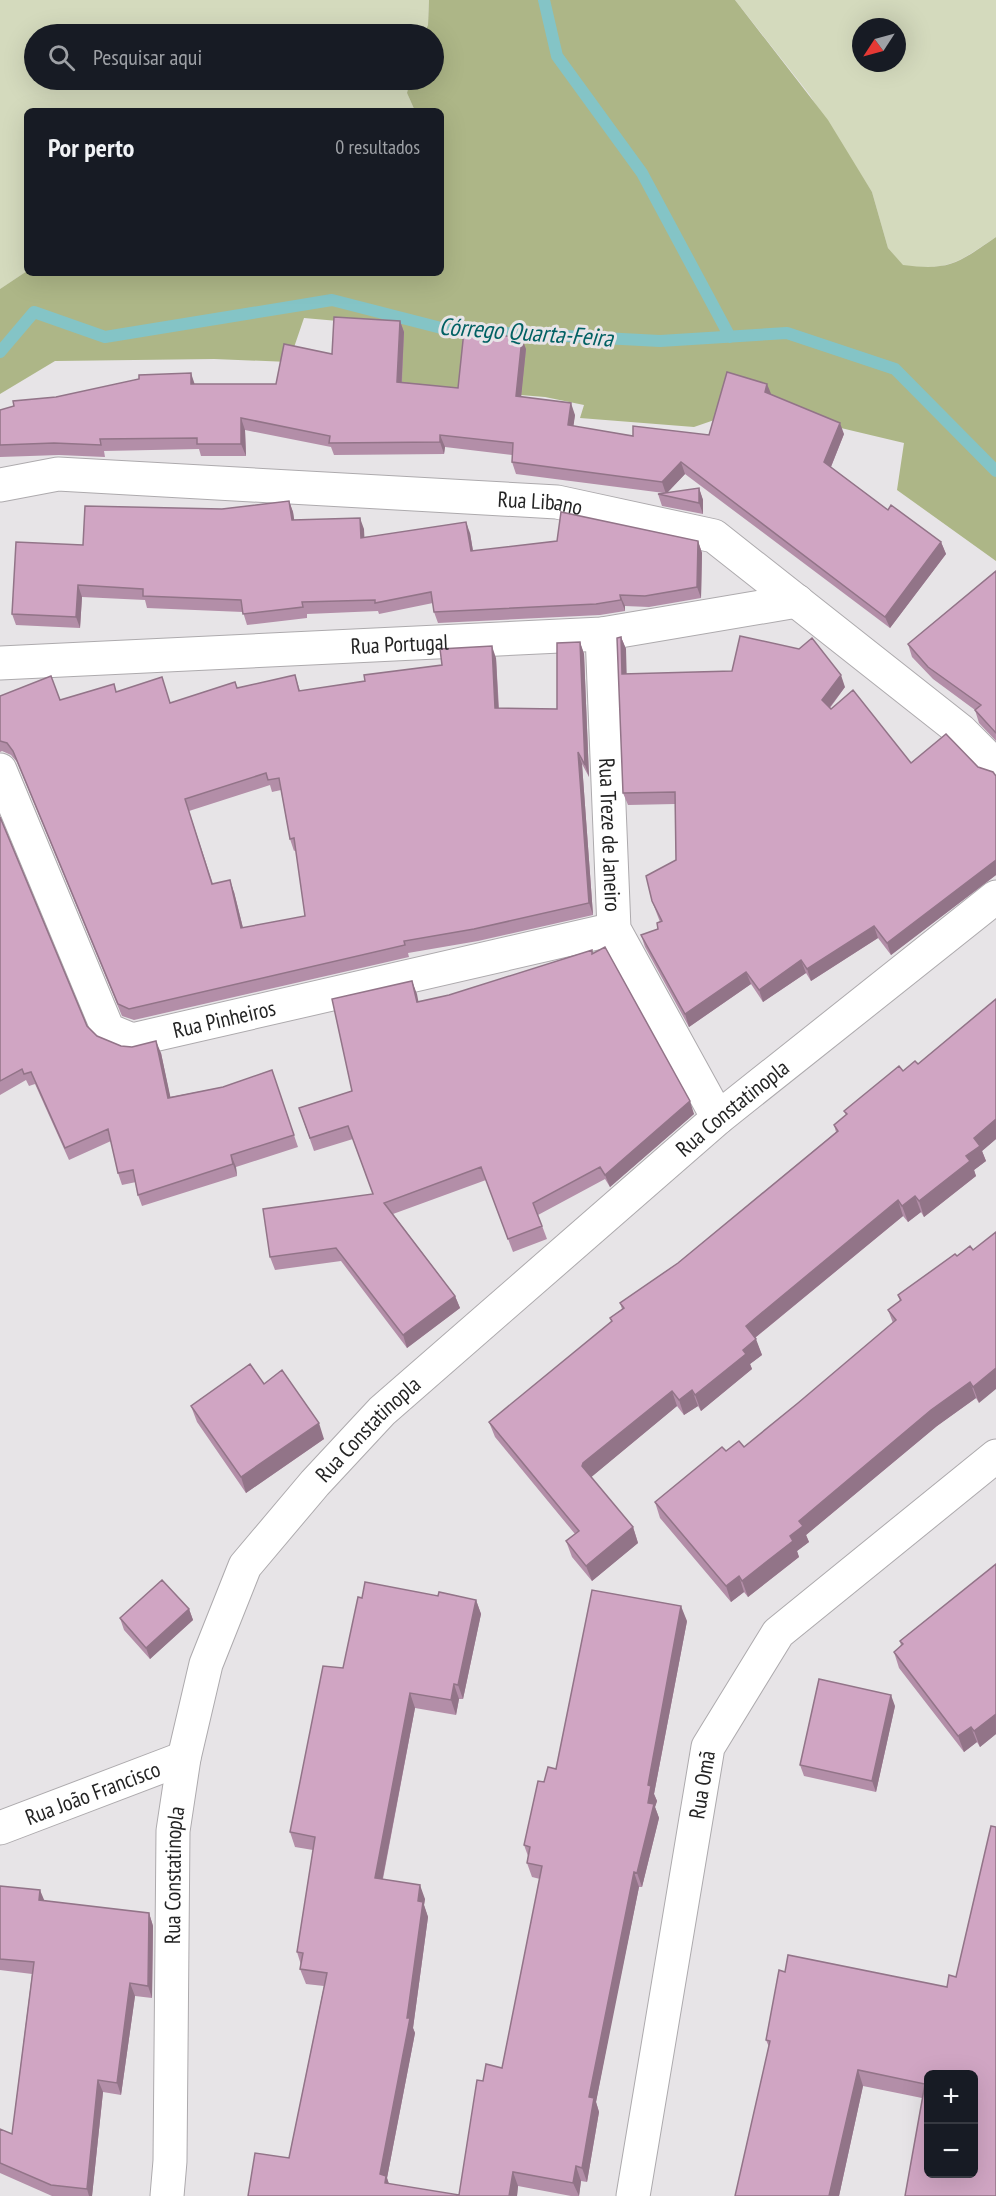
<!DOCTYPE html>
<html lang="pt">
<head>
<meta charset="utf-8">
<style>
  body { margin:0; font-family:"PT Sans Narrow",sans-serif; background:#242831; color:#f1f3f6 }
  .controls { position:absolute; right:18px; bottom:18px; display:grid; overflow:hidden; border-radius:9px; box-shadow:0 6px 24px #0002 }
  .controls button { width:54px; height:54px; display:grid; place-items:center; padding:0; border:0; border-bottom:2px solid #363941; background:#171b24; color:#f1f3f6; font:30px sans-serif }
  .compass { position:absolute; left:852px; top:18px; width:54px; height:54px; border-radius:50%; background:#171b24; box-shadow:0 6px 24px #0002; rotate:234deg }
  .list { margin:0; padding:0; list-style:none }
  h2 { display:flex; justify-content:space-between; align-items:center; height:78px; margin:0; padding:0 24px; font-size:26px }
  h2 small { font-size:20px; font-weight:400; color:#9ea1a6 }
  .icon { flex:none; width:33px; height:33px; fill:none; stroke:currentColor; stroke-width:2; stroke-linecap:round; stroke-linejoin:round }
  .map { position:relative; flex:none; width:996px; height:2196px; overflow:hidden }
  .search { position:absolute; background:#171b24; box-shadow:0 6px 24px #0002; left:24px; top:24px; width:420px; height:66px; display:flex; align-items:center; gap:15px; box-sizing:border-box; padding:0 21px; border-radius:33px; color:#9ea1a6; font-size:22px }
  .panel { position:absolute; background:#171b24; box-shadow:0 6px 24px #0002; left:24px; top:108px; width:420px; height:168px; border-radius:9px }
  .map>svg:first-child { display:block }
  .green { fill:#d4dabd; fill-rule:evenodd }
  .forest { fill:#adb687 }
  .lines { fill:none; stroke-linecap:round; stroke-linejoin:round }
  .stream { stroke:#84c4c6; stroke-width:12 }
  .minor-casing { stroke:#adaaad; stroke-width:35 }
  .minor { stroke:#fff; stroke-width:33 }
  .wall { fill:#b38ea8; fill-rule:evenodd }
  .shaded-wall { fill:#927488 }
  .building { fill:#d0a5c3; stroke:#927488; stroke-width:1.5; fill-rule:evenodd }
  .labels { text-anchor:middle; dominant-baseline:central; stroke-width:6; stroke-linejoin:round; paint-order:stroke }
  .street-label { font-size:22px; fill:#242424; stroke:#e7e4e7 }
  .water-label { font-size:24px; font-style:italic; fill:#006063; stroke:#e7e4e7 }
</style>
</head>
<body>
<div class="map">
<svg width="996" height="2196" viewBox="0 0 996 2196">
  <rect width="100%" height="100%" fill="#e7e4e7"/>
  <path class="green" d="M0,0H429L428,25L424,34H34V80H410L407,93L415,111H27V271L0,289Z
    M735,0H996V237C958,262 950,271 903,266L888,248L872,192L809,94ZM861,27H897V63H861Z"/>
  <path class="forest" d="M429,0H735L828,120L872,192L888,248L903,265C950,271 958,263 996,237V561L897,490L904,443L752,407L694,427L580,418L584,405L545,397L401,385L372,324L304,318L289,362L214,359L55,361L0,394V289L27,271L441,273V111H415L407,93L410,80H434V34H424L428,25Z"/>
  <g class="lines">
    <path class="stream" d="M544,0L557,56L642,173L730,337
      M0,352L34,312L105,337L332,300L449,330L660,341L787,333L895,369L996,471"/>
    <defs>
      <g id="minor">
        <path id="s1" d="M0,485L58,474L557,502L714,536L961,731L996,766"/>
        <path id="s2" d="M602,634L614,929L718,1118"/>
        <path id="s3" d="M0,663L602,634L797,601"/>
        <path id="s4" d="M0,770L108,1030L132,1040L614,929"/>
        <path id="s5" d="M0,1828L184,1758"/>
        <path id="s6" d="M167,2196L170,2161L173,1831L184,1758L206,1664L245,1566L315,1483L382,1411L718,1118L996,897"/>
        <path id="s7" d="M633,2196L708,1747L778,1633L996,1456"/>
      </g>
    </defs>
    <use href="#minor" class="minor-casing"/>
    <use href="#minor" class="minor"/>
  </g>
  <path class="wall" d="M400,321L404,332L402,382L458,388L526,349L521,396L575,415L573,426L633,436L709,435L771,394L844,434L831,467L888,510L941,542L946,554L890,628L685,474L667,493L699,488L703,500V514L662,506L658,494L664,493L516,474L512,462V455L445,447L444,454L334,455L331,447L245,430L246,456H201L199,449L104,451L105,457L59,455L0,457V410L195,384H276Z
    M289,501L293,512L294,520L364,529V537L470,533L473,551L698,541L702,553L701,598L649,607L625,606V611L600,615L438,623L434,612L433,603L379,614L378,611L307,614V618L247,625L243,612L147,608L145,600L82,597L80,628L16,625L12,614L83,545L222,509Z
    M996,571V741L979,723L975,710L933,679L912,657L908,644Z
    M621,637L626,649V674L845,687L830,708L911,763L978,767L996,776V875L891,955L878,938L811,981L806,973L763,1002L751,984L689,1027L645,947L641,935L658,929L660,922L652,901L676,860L675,804L628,805L623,793Z
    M580,642L584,654L589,777L582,764L593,915L478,941L408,953L409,957L134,1020L122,1016L17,762L11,755L2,751L0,752V696L60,700L117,692L171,703L295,675L300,691L365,681L496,658L499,708L557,709ZM270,785L272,792L281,790L290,839L294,851L296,850L305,916L243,928L234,892L213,884L189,811Z
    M0,817L87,1026L97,1036L121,1046L161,1053L170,1097L223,1087L272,1070L298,1147L236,1167L237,1176L142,1206L138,1195L136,1182L122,1185L118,1173L111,1141L69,1160L35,1084L29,1086L26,1080L0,1095Z
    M593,953L694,1114L610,1187L605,1179L538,1215L547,1239L513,1252L486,1180L393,1214L455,1296L460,1308L407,1348L341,1261L275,1270L270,1257L373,1194L353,1139L314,1151L299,1108L352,1091L412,981L418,1002L449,995Z
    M996,999V1139L982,1151L986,1161L974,1170L976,1176L924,1217L921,1212L908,1222L903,1216L755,1338L762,1355L750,1364L752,1369L701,1411L698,1406L684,1415L677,1406L591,1477L633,1527L638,1543L592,1581L572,1557L566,1541L575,1534L495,1437L489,1422L612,1322L610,1318L622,1309L620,1303L678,1263L836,1132L834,1125L846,1115L844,1111L903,1071L918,1064Z
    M955,1254L979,1403L976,1398L937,1426L806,1535L809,1542L797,1551L799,1557L748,1597L744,1592L731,1602L660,1518L655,1502L726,1451L744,1447L798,1403L893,1323L888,1310L900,1301L898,1295Z
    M264,1384L324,1439L246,1493L197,1422L191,1406Z
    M996,1564V1734L980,1747L977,1742L964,1752L899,1668L894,1652L901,1646L900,1641Z
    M438,1596L476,1600L481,1614L463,1699H459L456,1715L415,1708L383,1879L425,1899L424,1905L428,1917L413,2028L415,2033L387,2178L389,2184L459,2195L483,2081L502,2068L540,1879L532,1877L527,1863L528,1856L524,1845L544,1782L687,1621L654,1794L657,1801L655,1807L659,1818L642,1887H639L612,2018L596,2102L599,2112L587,2182L581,2181L579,2196H571L518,2186L517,2196H248L289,2158L324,1986L306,1984L300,1969L301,1965L297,1952L313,1850L295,1847L290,1832L343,1668L362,1598Z
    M189,1609L193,1620L150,1659L124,1630L120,1618Z
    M895,1706L876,1792L804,1776L800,1765Z
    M0,1886L44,1901L149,1913L153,1926L152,1998L135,1996L121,2095L103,2092L92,2196H52L0,2173V2129L12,2134L32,1974L0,1970Z
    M785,1972L947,1987L996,2196L922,2098L863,2086L839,2196H735L769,2047L766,2040Z"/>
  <path class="shaded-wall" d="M400,321L404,332L401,394L397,382Z
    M522,338L526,349L520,408L516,396Z
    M191,373L195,385L191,384Z
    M767,384L772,396L765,392Z
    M571,403L575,415L572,437L568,425Z
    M241,418L245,430L246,456L241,444Z
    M840,423L844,434L828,474L824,462Z
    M440,435L445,447L444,454L440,442Z
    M681,462L685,474L666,494L662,482Z
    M699,488L703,500V514L699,503Z
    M289,501L293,512L296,531L292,520Z
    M360,518L364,529L365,549L361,538Z
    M466,522L470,533L475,563L471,551Z
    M698,541L702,553L701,598L697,587Z
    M941,542L946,554L890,628L885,617Z
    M78,585L82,597L80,628L76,617Z
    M620,595L625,606V611L621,600Z
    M621,637L626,649L627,686L622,674Z
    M580,642L584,654L589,777L585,765Z
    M492,646L496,658L499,720L495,708Z
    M841,675L845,687L826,712L822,700Z
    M578,752L582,764L593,915L589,903Z
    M996,860V875L891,955L887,943Z
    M230,880L234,892L246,940L241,928Z
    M874,926L878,938L811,981L807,969Z
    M801,960L806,973L763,1002L759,990Z
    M746,972L751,984L689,1027L685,1014Z
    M412,981L417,994L421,1015L417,1002Z
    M156,1041L161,1053L173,1109L168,1098Z
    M690,1101L694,1114L610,1187L605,1175Z
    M996,1119V1139L982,1151L986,1161L974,1170L976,1176L924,1217L919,1201L966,1156L974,1138Z
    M231,1155L236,1167L237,1176L233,1164Z
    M915,1196L921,1212L908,1222L902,1206Z
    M898,1200L903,1216L751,1341L746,1326Z
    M455,1296L460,1308L407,1348L403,1335Z
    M756,1339L762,1355L750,1364L752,1369L701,1411L695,1395L743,1350Z
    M996,1368V1389L979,1403L973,1387Z
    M970,1382L976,1398L937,1426L806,1535L809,1542L797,1551L799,1557L748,1597L742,1581L790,1536L799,1521L931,1410Z
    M692,1390L698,1406L684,1415L679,1400Z
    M672,1391L677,1406L589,1479L582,1466L583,1463Z
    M319,1423L324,1439L246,1493L241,1477Z
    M633,1527L638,1543L592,1581L586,1566Z
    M739,1576L744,1592L731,1602L726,1586Z
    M476,1600L481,1614L463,1699L458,1685Z
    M681,1606L687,1621L654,1794L657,1801L655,1807L659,1818L642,1887L637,1873L648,1803V1785Z
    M189,1609L193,1620L150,1659L146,1648Z
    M454,1684L459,1699L456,1715L451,1700Z
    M410,1693L415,1708L380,1892L375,1878Z
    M891,1695L895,1706L876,1792L872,1781Z
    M996,1714V1734L980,1747L974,1731Z
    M971,1727L977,1742L964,1752L958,1736Z
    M634,1872L639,1887L596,2102L599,2112L587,2182L582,2168L589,2097Z
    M420,1885L425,1899L424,1905L428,1917L413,2028L415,2033L387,2178L391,2190L386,2185L380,2174L407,2018L418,1901Z
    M40,1890L45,1902L39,1900Z
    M149,1913L153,1926L152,1998L148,1986Z
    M130,1983L135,1996L121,2095L117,2083Z
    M858,2070L863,2086L839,2196H829Z
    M98,2080L103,2092L92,2196H89L87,2189Z
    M576,2166L581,2181L579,2196L573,2183Z
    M513,2172L518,2186L517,2196H509Z"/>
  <path class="building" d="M334,317L400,321L397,382L458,388L464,331L522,338L516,396L571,403L568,425L633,436V426L709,435L727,372L767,384L765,392L840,423L824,462L888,510L891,505L941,542L885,617L681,462L662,482L512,462L513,443L440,435V442L329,443L330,436L241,418V444H197V438L100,439L101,445L54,443L0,445V410L14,406L13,401L56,397L139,379V375L191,373V384H276L284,344L332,354Z
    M699,488V503L658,494Z
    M289,501L292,520L360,518L361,538L466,522L471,551L557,541L561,512L698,541L697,587L645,596L620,595L621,600L596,604L434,612L431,592L375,603V600L302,602L303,607L243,614L241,600L143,596V589L78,585L76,617L12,614L16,542L83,545L85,506L222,509Z
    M996,571V733L975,710L981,705L928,667L908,644Z
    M740,636L799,649L812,638L841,675L822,700L831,709L853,690L911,763L946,734L978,767L993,772L996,776V860L887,943L874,926L807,969L801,960L759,990L746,972L685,1014L641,935L658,929L657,923L662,921L652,901L646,876L676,860L675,792L623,793L617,638L621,637L622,674L732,671Z
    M580,642L585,765L578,752L589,903L474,929L404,941L405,945L129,1009L118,1004L13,751L7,743L0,741V696L51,676L60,700L114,684L116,692L162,677L170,703L235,682L237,688L295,675L299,691L365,681L364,675L442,665L440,649L492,646L495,708L557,709V643ZM266,773L268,780L279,778L290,839L294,838L305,916L241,928L230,880L212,884L185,799Z
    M0,817L87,1026L97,1036L121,1046L132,1047L156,1041L168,1098L223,1087L272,1070L294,1135L231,1155L233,1164L138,1195L133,1170L118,1173L108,1129L65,1148L31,1072L24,1074L22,1069L0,1081Z
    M605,947L690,1101L605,1175L600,1167L533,1203L542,1226L508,1239L481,1167L384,1203L455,1296L403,1335L336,1248L270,1257L263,1209L373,1194L348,1126L310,1138L299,1108L352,1091L332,999L412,981L417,1002L449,995L592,950V954Z
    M996,999V1119L974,1138L980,1146L966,1156L970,1161L919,1201L915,1196L902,1206L898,1200L746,1326L756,1339L743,1350L746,1354L695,1395L692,1390L679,1400L672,1391L583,1463L582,1466L633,1527L586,1566L566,1541L579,1531L489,1422L612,1321L610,1318L624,1308L620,1303L678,1263L838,1131L834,1125L847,1114L844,1111L899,1066L903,1071L915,1061L918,1064Z
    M996,1232V1368L973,1387L970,1382L931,1410L799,1521L803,1526L790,1536L793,1541L742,1581L739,1576L726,1586L655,1502L722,1447L726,1451L739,1441L744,1447L798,1403L896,1320L888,1310L901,1300L898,1295L955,1254L957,1256L970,1246L973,1250Z
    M250,1364L264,1384L282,1370L319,1423L241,1477L191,1406Z
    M996,1564V1714L974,1731L971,1727L958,1736L894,1652L903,1644L900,1641Z
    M162,1580L189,1609L146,1648L120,1618Z
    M365,1582L438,1596L439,1592L476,1600L458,1685L454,1684L451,1700L410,1693L375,1878L420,1885L418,1901L423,1902L407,2018H410L380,2174L386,2176L385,2183L459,2195L477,2080L483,2081L486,2064L502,2068L542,1866L527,1863L530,1847L524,1845L538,1781L544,1782L548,1767L556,1769L592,1590L681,1606L648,1785L651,1786L648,1803L654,1804L637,1873L634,1872L589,2097L594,2098L582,2168L576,2166L573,2183L513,2172L509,2196H248L255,2153L289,2158L327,1973L300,1969L303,1953L297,1952L315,1837L290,1832L323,1666L343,1668L358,1597L362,1598Z
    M819,1679L891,1695L872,1781L800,1765Z
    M991,1826L996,1827V2196H905L925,2084L858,2070L829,2196H735L770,2041L766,2040L779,1970L785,1972L788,1955L947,1987L949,1975L956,1977ZM928,2074H974V2174H928Z
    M0,1886L40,1890L39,1900L149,1913L148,1986L130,1983L117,2083L98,2080L87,2189L51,2185L0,2163V2129L12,2134L34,1962L0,1959Z"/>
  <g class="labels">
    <g class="street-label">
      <text stroke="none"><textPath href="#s1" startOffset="542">Rua Libano</textPath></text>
      <text stroke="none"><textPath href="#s3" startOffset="400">Rua Portugal</textPath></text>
      <text stroke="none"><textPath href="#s2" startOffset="201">Rua Treze de Janeiro</textPath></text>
      <text stroke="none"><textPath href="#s4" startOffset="402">Rua Pinheiros</textPath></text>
      <text stroke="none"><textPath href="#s6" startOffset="1311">Rua Constatinopla</textPath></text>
      <text stroke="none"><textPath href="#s6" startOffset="825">Rua Constatinopla</textPath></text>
      <text stroke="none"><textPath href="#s7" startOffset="417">Rua Omã</textPath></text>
      <text stroke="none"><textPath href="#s5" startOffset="99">Rua João Francisco</textPath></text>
      <text stroke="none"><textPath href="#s6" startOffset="321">Rua Constatinopla</textPath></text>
    </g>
    <g class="water-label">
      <text transform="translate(526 332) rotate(4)">Córrego Quarta-Feira</text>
    </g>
  </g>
</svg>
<div class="controls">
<button>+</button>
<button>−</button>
</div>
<svg class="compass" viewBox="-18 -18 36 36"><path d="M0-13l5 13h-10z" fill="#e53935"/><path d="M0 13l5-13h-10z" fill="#9ea1a6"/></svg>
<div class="search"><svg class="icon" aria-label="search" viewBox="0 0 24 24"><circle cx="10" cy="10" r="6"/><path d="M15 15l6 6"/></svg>Pesquisar aqui</div>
<section class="panel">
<h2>Por perto<small>0 resultados</small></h2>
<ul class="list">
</ul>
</section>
</div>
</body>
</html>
